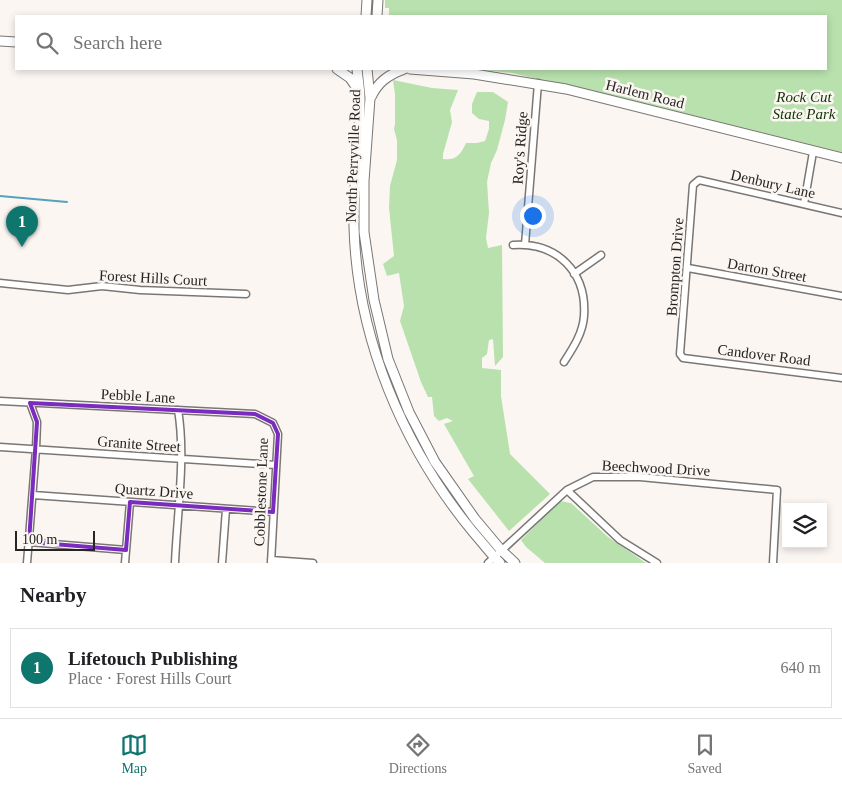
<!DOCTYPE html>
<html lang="en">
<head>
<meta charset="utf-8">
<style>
  body { margin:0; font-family:"Times New Roman",serif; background:#f6f6f6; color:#202124 }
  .controls { position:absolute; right:15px; bottom:15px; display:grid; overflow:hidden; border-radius:0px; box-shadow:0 2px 8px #0003 }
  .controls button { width:45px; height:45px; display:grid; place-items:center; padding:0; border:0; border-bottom:1px solid #e0e0e0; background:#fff; color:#202124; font:25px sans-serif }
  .scale { position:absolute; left:15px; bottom:12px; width:80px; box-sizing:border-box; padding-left:5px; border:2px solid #262523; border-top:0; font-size:14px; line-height:18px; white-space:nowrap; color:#262523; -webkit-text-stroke:4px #fbf6f2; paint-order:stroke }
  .you { position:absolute; left:532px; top:215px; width:18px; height:18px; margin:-12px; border:4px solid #fff; border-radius:50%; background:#1a73e8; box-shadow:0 0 0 8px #1a73e833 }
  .badge { display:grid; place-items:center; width:32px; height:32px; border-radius:50%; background:#0f766e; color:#fff; font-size:16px; font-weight:700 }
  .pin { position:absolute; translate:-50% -41px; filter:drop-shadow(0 1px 2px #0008) }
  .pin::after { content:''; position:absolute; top:26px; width:18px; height:15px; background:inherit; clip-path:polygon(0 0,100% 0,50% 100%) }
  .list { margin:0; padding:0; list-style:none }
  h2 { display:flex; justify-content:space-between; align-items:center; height:65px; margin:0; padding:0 20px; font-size:21px }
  h2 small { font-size:16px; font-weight:400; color:#757577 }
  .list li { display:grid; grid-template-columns:32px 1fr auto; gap:15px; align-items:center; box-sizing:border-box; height:80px; margin:0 10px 10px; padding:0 10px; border:1px solid #e0e0e0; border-radius:0px }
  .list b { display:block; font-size:19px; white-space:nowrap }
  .list p { margin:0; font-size:16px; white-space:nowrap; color:#757577 }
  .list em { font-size:16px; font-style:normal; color:#757577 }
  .icon { flex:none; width:28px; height:28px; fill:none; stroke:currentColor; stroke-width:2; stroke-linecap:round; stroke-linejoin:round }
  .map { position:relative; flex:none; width:842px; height:563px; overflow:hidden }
  .search { position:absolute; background:#fff; box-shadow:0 2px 8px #0003; left:15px; right:15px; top:15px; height:55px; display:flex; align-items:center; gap:12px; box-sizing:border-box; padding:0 18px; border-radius:0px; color:#757577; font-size:19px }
  .sheet { height:155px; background:#fff }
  nav { display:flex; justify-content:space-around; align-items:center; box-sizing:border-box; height:70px; border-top:1px solid #e0e0e0; background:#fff; font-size:14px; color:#757577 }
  nav a { display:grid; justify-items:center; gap:2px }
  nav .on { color:#0f766e }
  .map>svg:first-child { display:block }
  .green { fill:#b8e1ad }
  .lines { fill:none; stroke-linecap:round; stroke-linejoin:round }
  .stream { stroke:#56a2bc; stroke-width:2 }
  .street-casing { stroke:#7a7673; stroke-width:9 }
  .secondary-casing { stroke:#7a7673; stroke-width:11 }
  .street { stroke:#fff; stroke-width:6 }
  .secondary { stroke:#fff; stroke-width:9 }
  .marked { fill:none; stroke:#7b2cbf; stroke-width:4; stroke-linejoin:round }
  .labels { text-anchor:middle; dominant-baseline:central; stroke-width:5; stroke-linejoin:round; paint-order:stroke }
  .street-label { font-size:15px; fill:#262523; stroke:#fbf6f2 }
  .park-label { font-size:15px; font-style:italic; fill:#0e3302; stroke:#fbf6f2 }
</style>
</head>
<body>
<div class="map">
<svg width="842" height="563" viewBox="0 0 842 563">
  <rect width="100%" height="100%" fill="#fbf6f2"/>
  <path class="green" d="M385,0H842V153L512,73L473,69H826V16H389V8H385Z
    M393,80L432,88L458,90L450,110L452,122L443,154V159C456,161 461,154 466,143H477L485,141L489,129V121L479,119L472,113V104L477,92H493L508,102L505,120L497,150L491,163L487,182L489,213L486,238L488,248L502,245L503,357L495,366L493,339L489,340L487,354L482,358V368L501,370V396L510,454L550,494L509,531L468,479L474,476L444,424L453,421L447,418L439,421L434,416L432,397H428L421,382L400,321L404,306L399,273L387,276L383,264L394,256L389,208L390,186L397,160V140L394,129L395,124V94Z
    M560,501L571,503L608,537L646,563H545L526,547L521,540Z"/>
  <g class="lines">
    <path class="stream" d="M0,196L67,202"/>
    <defs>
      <path id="street" d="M804,204L813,152
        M842,213L699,180L693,185L680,354L683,358L842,378
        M513,245C557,242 587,272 584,316C583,333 573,348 564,362
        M525,245L538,83
        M688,268L842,296
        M574,274L601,255
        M0,283L68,290L102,286L140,290L246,294
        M0,401L255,414L273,423L278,434L271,563
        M0,447L276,465
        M567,490L620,540L657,563
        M33,495L273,512
        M29,542L126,550
        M271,560L313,563
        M27,563L36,449L37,422L30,403
        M125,563L130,502
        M175,563C177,515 186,456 178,410
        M222,563L226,509
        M488,563L567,490L593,477H640L777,490L773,563"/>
      <path id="secondary" d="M366,16L367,0
        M377,16L378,0
        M0,41L16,42
        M337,69L350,78L359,91
        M357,69C358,79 360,89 360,99C360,142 353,184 354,227C357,338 403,447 473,532C482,542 490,553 500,563
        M367,69L370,98L364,181V232L374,300L388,359L409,412L435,462L475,519L501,550L515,563
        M410,69L474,74L566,89L842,158
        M371,97C378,82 388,75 404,69"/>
    </defs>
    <use href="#street" class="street-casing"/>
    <use href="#secondary" class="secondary-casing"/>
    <use href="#street" class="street"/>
    <use href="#secondary" class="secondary"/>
  </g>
  <path class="marked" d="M30,403L255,414L273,423L278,434L273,512L130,502L126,550L29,542L37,422Z"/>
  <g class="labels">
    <g class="street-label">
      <text transform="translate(645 94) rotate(14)">Harlem Road</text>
      <text transform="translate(520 148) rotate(-86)">Roy's Ridge</text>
      <text transform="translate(353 156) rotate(-88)">North Perryville Road</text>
      <text transform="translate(773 184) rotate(13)">Denbury Lane</text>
      <text transform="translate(675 267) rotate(-86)">Brompton Drive</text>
      <text transform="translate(767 270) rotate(10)">Darton Street</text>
      <text transform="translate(153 278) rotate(3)">Forest Hills Court</text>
      <text transform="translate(764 355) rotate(7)">Candover Road</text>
      <text transform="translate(138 396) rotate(3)">Pebble Lane</text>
      <text transform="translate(139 444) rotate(4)">Granite Street</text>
      <text transform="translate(656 468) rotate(3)">Beechwood Drive</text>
      <text transform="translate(154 491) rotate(4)">Quartz Drive</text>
      <text transform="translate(261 492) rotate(-88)">Cobblestone Lane</text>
    </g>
    <g class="park-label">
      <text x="804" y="97">Rock Cut<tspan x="804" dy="17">State Park</tspan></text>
    </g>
  </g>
</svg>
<div class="controls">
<button><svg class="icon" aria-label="layers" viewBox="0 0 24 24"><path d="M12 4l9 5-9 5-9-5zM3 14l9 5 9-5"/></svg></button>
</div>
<div class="scale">100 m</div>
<div class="you"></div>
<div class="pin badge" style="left:22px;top:247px">1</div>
<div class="search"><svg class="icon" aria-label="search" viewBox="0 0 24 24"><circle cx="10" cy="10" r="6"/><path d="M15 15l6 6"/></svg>Search here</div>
</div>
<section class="sheet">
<h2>Nearby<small></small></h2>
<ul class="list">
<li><span class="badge">1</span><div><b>Lifetouch Publishing</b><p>Place · Forest Hills Court</p></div><em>640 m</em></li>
</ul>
</section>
<nav>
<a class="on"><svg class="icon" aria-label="map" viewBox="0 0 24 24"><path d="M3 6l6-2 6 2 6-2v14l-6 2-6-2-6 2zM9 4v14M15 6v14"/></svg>Map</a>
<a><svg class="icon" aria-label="directions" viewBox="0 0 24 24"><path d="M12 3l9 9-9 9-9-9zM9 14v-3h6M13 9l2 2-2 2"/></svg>Directions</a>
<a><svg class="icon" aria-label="saved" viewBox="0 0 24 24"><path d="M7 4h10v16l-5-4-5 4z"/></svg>Saved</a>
</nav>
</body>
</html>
